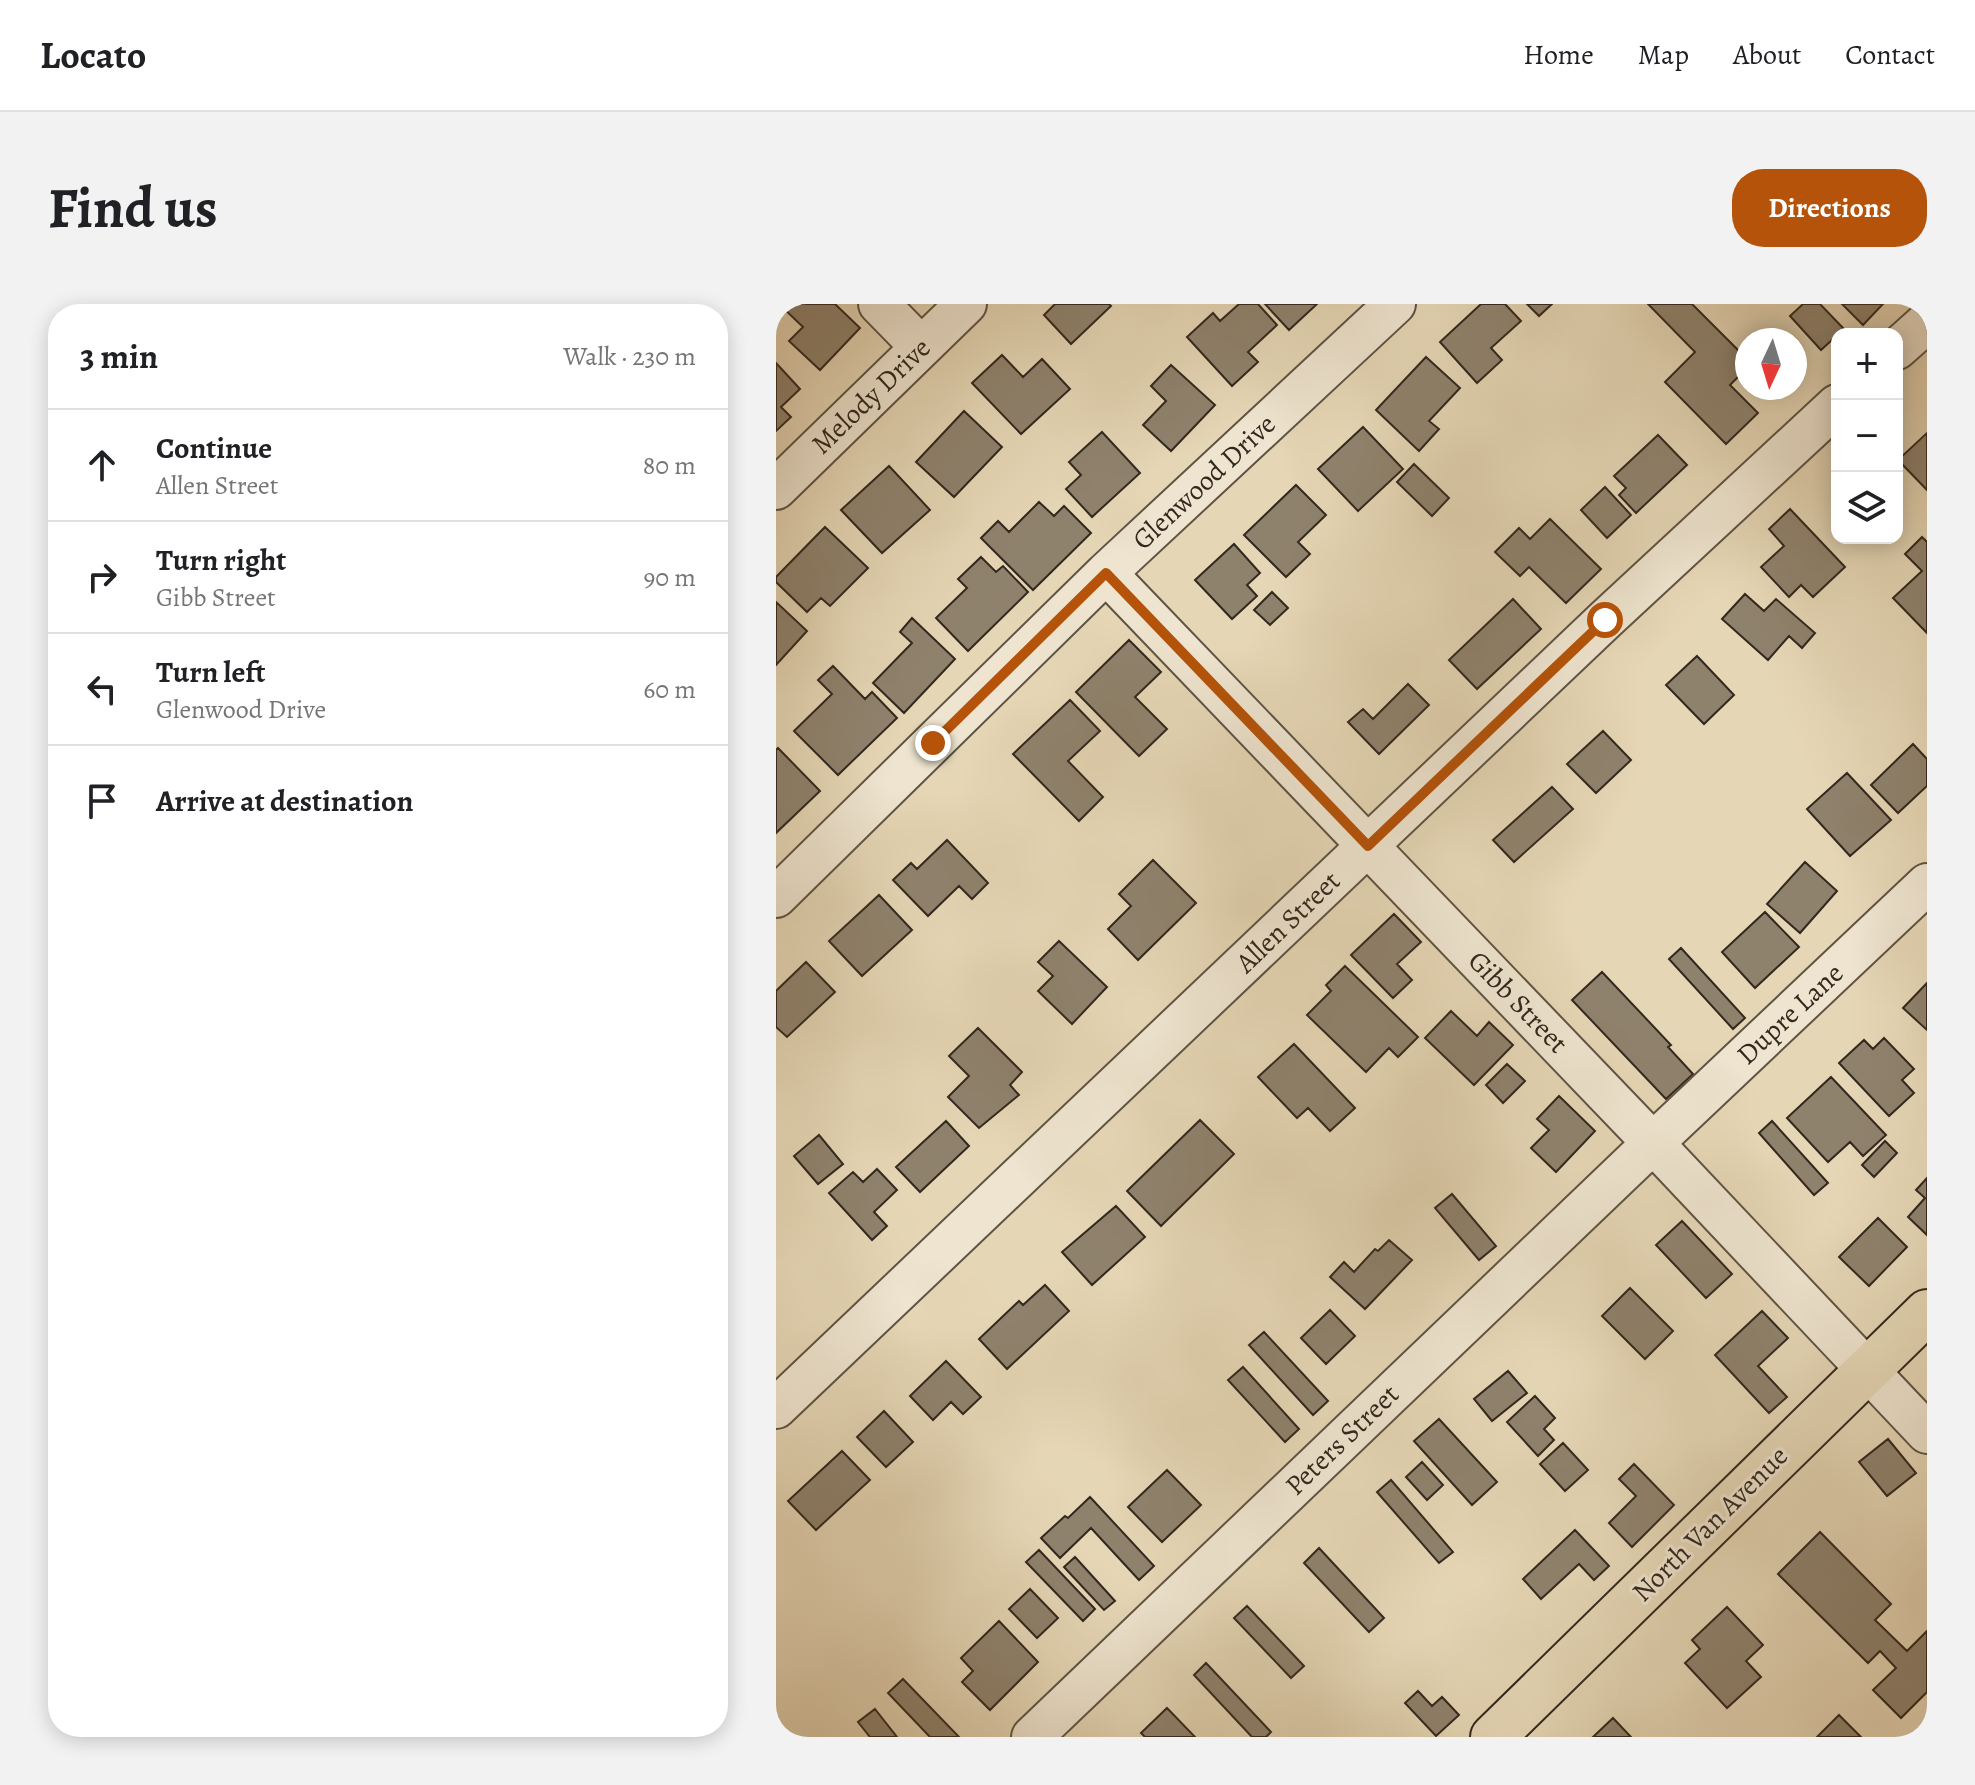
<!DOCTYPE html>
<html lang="en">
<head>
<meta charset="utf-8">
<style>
  body { margin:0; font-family:Alegreya,serif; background:#f2f2f2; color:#202124 }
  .controls { position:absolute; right:24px; top:24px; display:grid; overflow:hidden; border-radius:16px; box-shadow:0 4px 20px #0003 }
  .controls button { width:72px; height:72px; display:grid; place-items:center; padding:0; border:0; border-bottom:2px solid #e0e0e0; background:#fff; color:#202124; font:40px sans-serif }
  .compass { position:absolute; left:959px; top:24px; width:72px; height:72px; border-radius:50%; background:#fff; box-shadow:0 4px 20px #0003; rotate:184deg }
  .stop { position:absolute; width:24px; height:24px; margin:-18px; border:6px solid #b45309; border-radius:50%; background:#fff }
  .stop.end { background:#b45309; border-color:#fff; box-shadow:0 2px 8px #0008 }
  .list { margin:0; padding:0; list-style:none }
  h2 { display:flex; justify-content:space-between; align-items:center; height:104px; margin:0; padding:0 32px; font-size:34px }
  h2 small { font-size:26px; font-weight:400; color:#757577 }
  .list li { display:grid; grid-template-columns:52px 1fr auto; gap:24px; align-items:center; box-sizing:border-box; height:112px; padding:0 32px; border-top:2px solid #e0e0e0 }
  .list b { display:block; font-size:30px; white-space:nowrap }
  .list p { margin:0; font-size:26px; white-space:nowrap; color:#757577 }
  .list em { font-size:26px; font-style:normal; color:#757577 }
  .icon { flex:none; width:44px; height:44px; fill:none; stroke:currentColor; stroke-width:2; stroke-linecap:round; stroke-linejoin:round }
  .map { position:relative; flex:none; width:1151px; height:1433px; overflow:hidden; border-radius:32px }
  header { display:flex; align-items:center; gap:48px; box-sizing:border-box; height:112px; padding:0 40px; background:#fff; border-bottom:2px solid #e0e0e0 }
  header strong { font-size:38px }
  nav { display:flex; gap:44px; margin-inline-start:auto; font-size:28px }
  .intro { display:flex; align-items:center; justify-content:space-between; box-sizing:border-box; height:192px; padding:0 48px }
  h1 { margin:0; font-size:56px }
  .button { padding:20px 36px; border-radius:32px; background:#b45309; color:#fff; font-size:28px; font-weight:700 }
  main { display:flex; gap:48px; padding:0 48px }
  aside { flex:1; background:#fff; border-radius:32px; box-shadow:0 4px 20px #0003 }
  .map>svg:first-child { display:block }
  .building { fill:#8f826d; stroke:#32281e; stroke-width:2 }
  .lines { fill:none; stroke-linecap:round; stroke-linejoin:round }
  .minor-casing { stroke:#5f5444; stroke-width:44 }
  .major-casing { stroke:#32281e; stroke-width:48 }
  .minor { stroke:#eee4cf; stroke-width:40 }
  .major { stroke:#e5d6b5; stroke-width:44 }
  .route { stroke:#b45309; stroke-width:10 }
  .labels { text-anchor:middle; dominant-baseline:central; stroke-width:6; stroke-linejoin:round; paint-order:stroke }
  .street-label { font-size:28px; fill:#32281e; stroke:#eee4cf }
</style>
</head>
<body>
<header>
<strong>Locato</strong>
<nav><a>Home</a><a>Map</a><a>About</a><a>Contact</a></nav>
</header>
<div class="intro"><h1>Find us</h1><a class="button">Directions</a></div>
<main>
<aside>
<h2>3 min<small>Walk · 230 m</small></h2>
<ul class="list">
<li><svg class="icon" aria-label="ahead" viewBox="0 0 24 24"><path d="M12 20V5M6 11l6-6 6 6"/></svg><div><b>Continue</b><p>Allen Street</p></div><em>80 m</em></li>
<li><svg class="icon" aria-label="right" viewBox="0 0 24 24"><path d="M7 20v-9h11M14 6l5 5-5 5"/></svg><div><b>Turn right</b><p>Gibb Street</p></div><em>90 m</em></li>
<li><svg class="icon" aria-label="left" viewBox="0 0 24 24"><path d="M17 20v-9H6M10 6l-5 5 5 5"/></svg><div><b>Turn left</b><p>Glenwood Drive</p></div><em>60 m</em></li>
<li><svg class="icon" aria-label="arrive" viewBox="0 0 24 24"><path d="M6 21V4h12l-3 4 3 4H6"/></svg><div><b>Arrive at destination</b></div></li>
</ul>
</aside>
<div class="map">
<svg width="1151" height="1433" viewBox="0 0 1151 1433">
  <rect width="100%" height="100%" fill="#e5d6b5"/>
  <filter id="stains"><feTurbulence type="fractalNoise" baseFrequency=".0025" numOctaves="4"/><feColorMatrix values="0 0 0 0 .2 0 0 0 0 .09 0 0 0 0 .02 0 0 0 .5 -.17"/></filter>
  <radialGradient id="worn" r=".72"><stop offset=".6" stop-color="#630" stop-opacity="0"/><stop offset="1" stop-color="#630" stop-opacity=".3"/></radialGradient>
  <path class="building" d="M3,0H59L84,24L44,66L13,37L27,23Z
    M279,0H333L335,2L295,40L268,11Z
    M463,0H482L501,21L472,48L482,58L456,82L411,33L437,9L444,17Z
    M489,0H541L513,26Z
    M705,0H729L745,17L715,44L726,56L701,79L664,38Z
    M751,0H776L763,12Z
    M872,0H916L971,55V64L954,81L982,109L950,140L889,78L919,48Z
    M1027,0H1044L1068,25L1045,46L1014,12Z
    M1066,0H1107L1087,21Z
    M226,51L247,73L266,55L294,85L245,130L196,79Z
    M650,53L684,84L653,117L663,125L643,147L600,106Z
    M0,59L24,85L5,103L15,113L0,127Z
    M395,61L439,101L395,147L367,121L390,97L375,82Z
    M188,107L226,143L178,193L140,158Z
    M587,123L627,165L582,207L542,165Z
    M326,128L364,169L316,213L290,185L305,171L293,158Z
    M1151,129V186L1122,156Z
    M882,131L911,161L860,209L843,191L850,184L838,172Z
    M638,160L673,194L656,212L621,178Z
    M113,162L154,206L106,249L65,206Z
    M520,181L550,211L522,238L534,250L510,273L468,231Z
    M829,183L855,211L831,234L805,206Z
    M263,198L278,212L288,202L315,229L257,286L205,234L222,217L233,228Z
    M1014,205L1069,263L1037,293L1025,281L1013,293L985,263L1008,242L993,225Z
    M774,215L825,265L790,299L753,263L744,272L719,248L743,224L754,235Z
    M49,223L92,264L54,302L45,294L31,308L0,278V273Z
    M1146,233L1151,238V329L1117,294L1146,267L1129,250Z
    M458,240L484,269L471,281L481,292L456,315L419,276Z
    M205,253L220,268L227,262L252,288L192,347L160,314L191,284L182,275Z
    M496,288L512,304L494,321L478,306Z
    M969,290L988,307L1000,295L1039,329L1026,344L1013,332L992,356L946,315Z
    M737,295L765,325L701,385L673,356Z
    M0,298L31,327L0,361Z
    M136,314L179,355L128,409L97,379L136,339L124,328Z
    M353,336L385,368L359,393L391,425L363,452L300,388Z
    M921,352L958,391L928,420L890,381Z
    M57,362L89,395L96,388L121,414L62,471L18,427L56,390L42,376Z
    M632,380L653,401L603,450L572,418L587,405L597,415Z
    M294,396L324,427L292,457L327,493L303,517L237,450Z
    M827,427L855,456L820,489L791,460Z
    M1137,440L1151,455V482L1122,509L1095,481Z
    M2,444L44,487L0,529V446Z
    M1071,469L1115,516L1074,552L1031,505Z
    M776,483L797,505L738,558L717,536Z
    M171,536L212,579L196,595L183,582L152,612L117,576L135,559L141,565Z
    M377,556L420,599L362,656L332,625L355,602L343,590Z
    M1029,558L1061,587L1024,629L991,600Z
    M103,591L136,626L86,672L53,637Z
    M989,608L1023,643L979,684L946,648Z
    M618,610L645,638L621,660L636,676L617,694L575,651Z
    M283,637L331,683L296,720L262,687L277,672L262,658Z
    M905,644L969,714L957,725L893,655Z
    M30,658L59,688L11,733L0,723V687Z
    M569,662L642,733L622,753L613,744L590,768L531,711L555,687L550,681Z
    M826,668L895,741L892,743L917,770L890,795L796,696Z
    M1151,679V726L1127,704Z
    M675,707L701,732L713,718L737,741L698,781L649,734Z
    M202,724L246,768L234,781L243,791L203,824L172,793L193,772L173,752Z
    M1108,734L1138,765L1126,776L1138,789L1113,812L1063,759L1088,736L1097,745Z
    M518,740L579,804L554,827L532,804L521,814L482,773Z
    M731,760L749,777L727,799L710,781Z
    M1055,773L1110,831L1087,852L1074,838L1052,858L1011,814Z
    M783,792L819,827L780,868L755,844L773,826L761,815Z
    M424,816L458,850L385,922L351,887Z
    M170,817L193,842L144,888L120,863Z
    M996,817L1052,879L1038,891L983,829Z
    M43,831L67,860L42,880L18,852Z
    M1109,837L1121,849L1098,873L1086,861Z
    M101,865L121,886L98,908L111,922L96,936L53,889L77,868L87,878Z
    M1151,874V931L1132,913L1149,894L1140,886Z
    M676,890L720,942L703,956L659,904Z
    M340,902L369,933L316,981L286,948Z
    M1102,914L1131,943L1093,982L1063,953Z
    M906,917L956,970L930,994L880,941Z
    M613,936L636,956L589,1005L554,973L568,958L578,968L599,945L602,947Z
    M269,981L293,1007L231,1065L203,1035L243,997L247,1001Z
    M854,984L897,1027L869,1055L826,1012Z
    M554,1006L579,1032L550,1060L525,1034Z
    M986,1007L1012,1034L982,1062L1011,1093L993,1109L939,1051Z
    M488,1028L552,1097L537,1111L473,1041Z
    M170,1057L205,1093L187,1110L175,1098L157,1116L134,1092Z
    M467,1063L523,1125L509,1138L452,1076Z
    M732,1067L751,1089L716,1117L698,1095Z
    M759,1092L779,1114L768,1125L778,1136L762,1152L731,1118Z
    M108,1107L137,1138L110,1163L81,1133Z
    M663,1115L721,1178L696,1201L638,1137Z
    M1112,1135L1140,1169L1111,1192L1083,1158Z
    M787,1139L812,1166L789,1187L764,1160Z
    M66,1147L94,1176L40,1226L12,1197Z
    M646,1158L667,1181L651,1196L630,1173Z
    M858,1160L898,1201L856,1243L833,1219L860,1192L843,1175Z
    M391,1166L425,1201L386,1238L352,1203Z
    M615,1176L677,1248L663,1259L601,1188Z
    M314,1193L378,1262L363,1276L315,1224L284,1254L265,1234L289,1212L292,1214Z
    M799,1226L833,1262L818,1276L803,1260L765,1295L747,1275Z
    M1044,1228L1115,1300L1099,1316L1131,1347L1151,1327V1388L1125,1414L1097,1386L1120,1364L1104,1347L1092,1359L1002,1270Z
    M543,1244L608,1314L593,1328L528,1259Z
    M263,1246L319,1305L307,1317L250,1258Z
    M299,1253L339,1297L328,1306L288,1263Z
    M254,1285L282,1314L261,1334L233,1305Z
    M471,1302L528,1362L515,1374L458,1314Z
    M951,1303L987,1341L970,1357L985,1373L951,1404L909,1359L924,1345L916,1336Z
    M223,1317L262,1358L214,1406L186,1378L197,1367L185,1354Z
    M430,1359L495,1428L490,1433H476L418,1371Z
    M127,1375L183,1433H154L112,1389Z
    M642,1387L656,1402L666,1393L683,1411L660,1432L629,1399Z
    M391,1404L419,1433H369L365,1429Z
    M99,1405L121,1433H94L82,1418Z
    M1063,1411L1085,1433H1041Z
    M837,1414L855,1433H817Z"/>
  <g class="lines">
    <defs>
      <path id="minor" d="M103,0L145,43
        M1121,45L1151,18
        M0,185L190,0
        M330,269L877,839L1151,1129
        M0,593L330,269L619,0
        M0,1104L829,316L1061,101
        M256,1433L877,839L1151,580"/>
      <path id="major" d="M717,1433L1151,1008"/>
    </defs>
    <use href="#minor" class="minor-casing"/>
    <use href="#major" class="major-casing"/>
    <use href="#minor" class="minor"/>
    <use href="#major" class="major"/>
  </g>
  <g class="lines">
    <path class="route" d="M157,439L330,269L592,542L829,316"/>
  </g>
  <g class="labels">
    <g class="street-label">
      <text transform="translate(95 92) rotate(-44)">Melody Drive</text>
      <text transform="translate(428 178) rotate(-43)">Glenwood Drive</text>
      <text transform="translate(512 618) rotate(-44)">Allen Street</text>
      <text transform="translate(742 698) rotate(46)">Gibb Street</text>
      <text transform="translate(1014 710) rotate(-43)">Dupre Lane</text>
      <text transform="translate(566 1136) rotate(-44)">Peters Street</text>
      <text transform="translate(934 1220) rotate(-45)">North Van Avenue</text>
    </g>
  </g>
  <rect width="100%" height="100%" filter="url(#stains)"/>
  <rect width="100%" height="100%" fill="url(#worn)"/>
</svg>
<div class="controls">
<button>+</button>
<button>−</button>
<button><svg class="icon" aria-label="layers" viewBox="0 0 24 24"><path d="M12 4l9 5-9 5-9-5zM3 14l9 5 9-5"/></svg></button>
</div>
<svg class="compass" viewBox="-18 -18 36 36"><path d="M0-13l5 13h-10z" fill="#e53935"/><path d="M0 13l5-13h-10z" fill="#757577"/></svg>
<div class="stop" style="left:829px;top:316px"></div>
<div class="stop end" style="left:157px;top:439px"></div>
</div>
</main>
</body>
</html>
